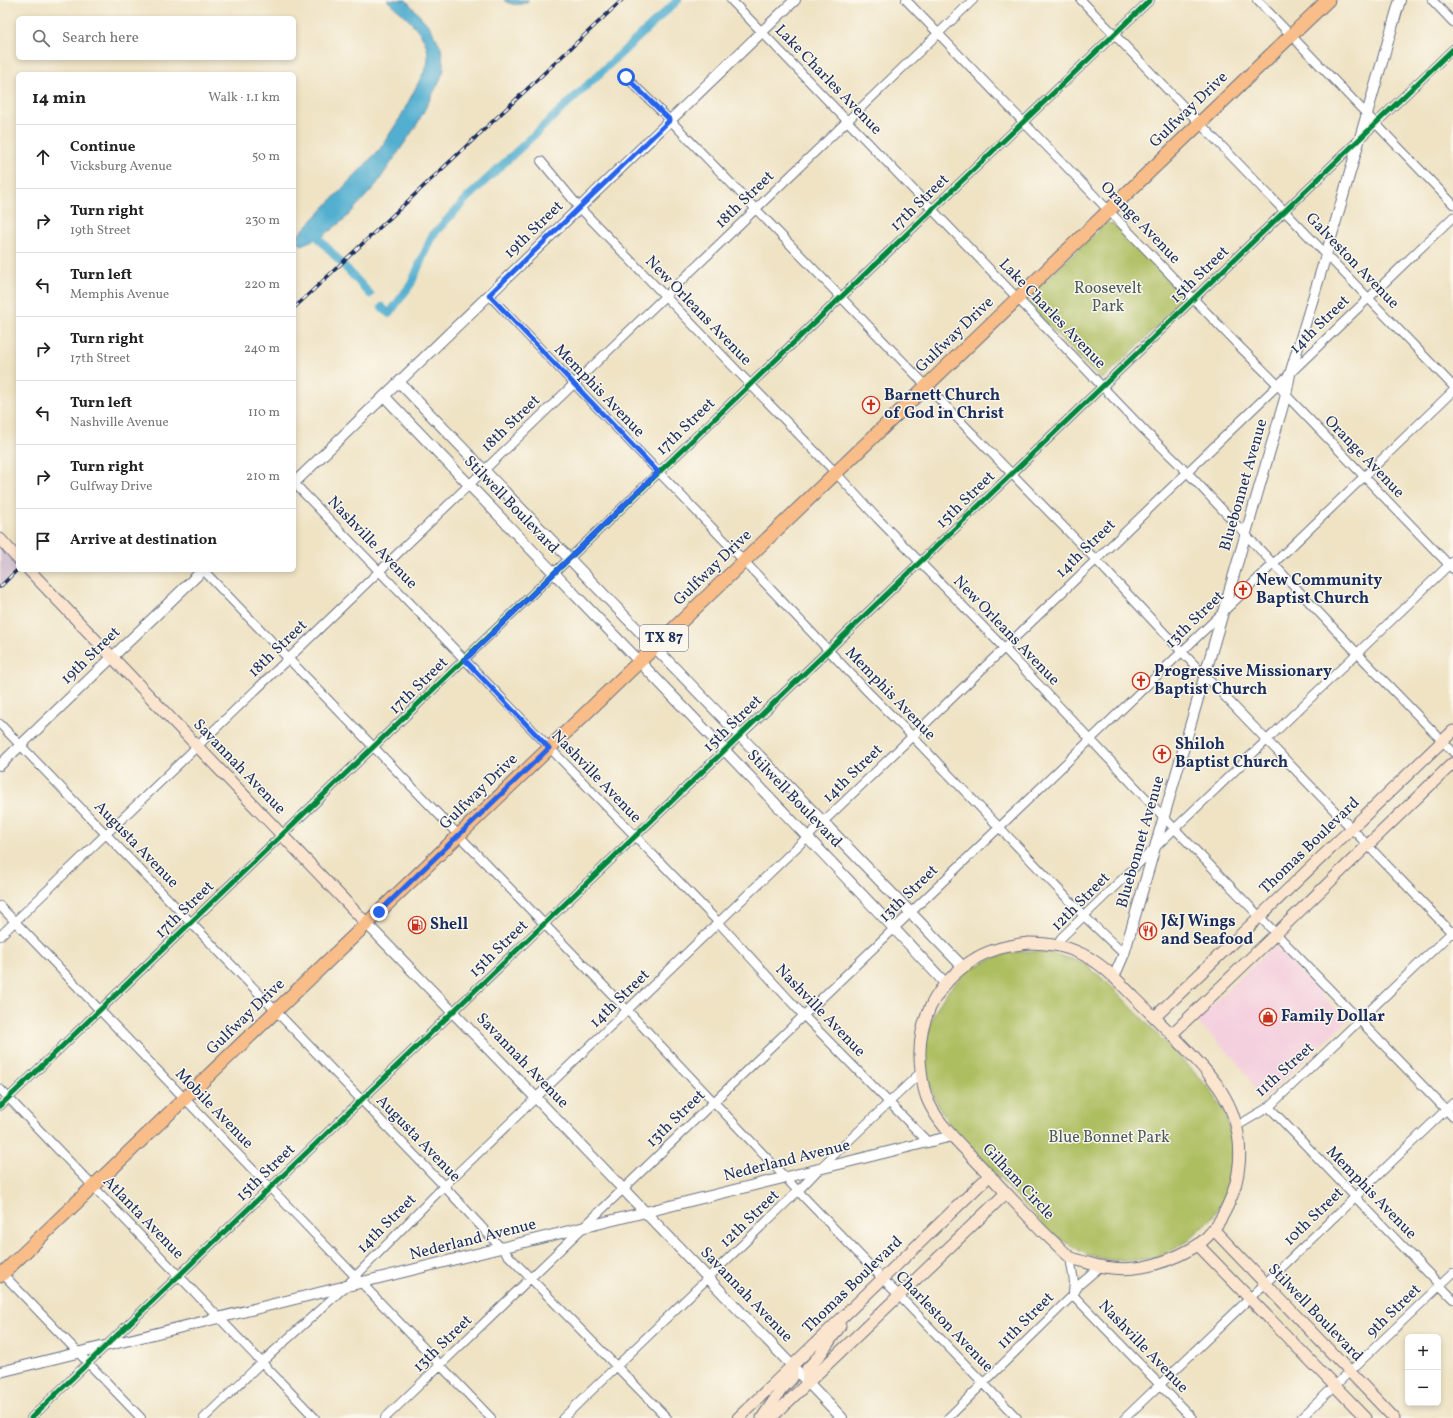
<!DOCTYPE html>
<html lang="en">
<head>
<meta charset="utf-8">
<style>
  body { margin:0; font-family:Vollkorn,serif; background:#f6f6f6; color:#222 }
  .controls { position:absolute; right:12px; bottom:12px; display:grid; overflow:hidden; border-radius:6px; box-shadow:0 2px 6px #0003 }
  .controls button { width:36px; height:36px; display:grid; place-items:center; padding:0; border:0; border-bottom:1px solid #e0e0e0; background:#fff; color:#222; font:20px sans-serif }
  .stop { position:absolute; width:12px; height:12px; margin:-9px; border:3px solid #2563eb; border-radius:50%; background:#fff }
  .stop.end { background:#2563eb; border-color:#fff; box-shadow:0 1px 4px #0008 }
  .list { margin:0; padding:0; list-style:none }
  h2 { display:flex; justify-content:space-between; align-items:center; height:52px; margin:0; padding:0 16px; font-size:17px }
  h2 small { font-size:13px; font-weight:400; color:#767676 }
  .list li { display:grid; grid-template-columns:26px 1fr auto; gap:12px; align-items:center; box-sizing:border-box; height:64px; padding:0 16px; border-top:1px solid #e0e0e0 }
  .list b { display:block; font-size:15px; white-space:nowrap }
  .list p { margin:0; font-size:13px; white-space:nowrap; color:#767676 }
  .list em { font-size:13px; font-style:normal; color:#767676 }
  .icon { flex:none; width:22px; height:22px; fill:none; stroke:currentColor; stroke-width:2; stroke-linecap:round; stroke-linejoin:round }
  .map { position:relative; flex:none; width:1453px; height:1418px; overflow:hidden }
  .search { position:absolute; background:#fff; box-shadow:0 2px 6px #0003; left:16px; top:16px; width:280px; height:44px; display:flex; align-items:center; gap:10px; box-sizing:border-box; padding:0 14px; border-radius:6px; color:#767676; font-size:15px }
  .panel { position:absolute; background:#fff; box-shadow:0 2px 6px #0003; left:16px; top:72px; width:280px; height:500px; border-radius:6px }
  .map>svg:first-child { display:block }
  .built { fill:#f4cfde }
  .industrial { fill:#d0bdce }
  .green { fill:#adbe61; stroke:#647660 }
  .water { fill:#52afd0; stroke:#366f97 }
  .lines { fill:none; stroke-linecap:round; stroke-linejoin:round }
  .canal { stroke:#52afd0; stroke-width:8 }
  .minor-casing { stroke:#656e82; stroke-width:10 }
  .tertiary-casing { stroke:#656e82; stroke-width:12 }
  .secondary-casing { stroke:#656e82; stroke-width:13 }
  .primary-casing { stroke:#656e82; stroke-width:15 }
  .minor { stroke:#fff; stroke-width:8 }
  .tertiary { stroke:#fff; stroke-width:10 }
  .secondary { stroke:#fce5cf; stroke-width:11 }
  .primary { stroke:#f8bd88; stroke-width:13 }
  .rail-casing { stroke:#1b2f5e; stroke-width:3.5 }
  .rail { stroke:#fbf7ec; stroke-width:2; stroke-dasharray:6; stroke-linecap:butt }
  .cycleway-casing { stroke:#fbf7ec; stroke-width:8 }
  .cycleway { stroke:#00873e; stroke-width:5 }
  .route { stroke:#2563eb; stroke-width:5 }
  .labels { text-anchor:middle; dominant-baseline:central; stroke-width:3; stroke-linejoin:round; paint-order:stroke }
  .shield { fill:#fbf7ec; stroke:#5e6b89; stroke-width:1 }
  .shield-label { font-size:15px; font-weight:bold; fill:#1b2f5e }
  .street-label { font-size:16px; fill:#1b2f5e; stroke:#fbf7ec }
  .park-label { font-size:16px; fill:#475a5f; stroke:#fbf7ec }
  .poi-label { font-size:16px; font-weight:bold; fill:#1b2f5e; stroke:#fbf7ec; text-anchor:start }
</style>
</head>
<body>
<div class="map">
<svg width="1453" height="1418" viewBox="0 0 1453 1418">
  <rect width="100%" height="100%" fill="#fbf7ec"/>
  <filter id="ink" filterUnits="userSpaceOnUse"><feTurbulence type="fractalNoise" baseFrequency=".025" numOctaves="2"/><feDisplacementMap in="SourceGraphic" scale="8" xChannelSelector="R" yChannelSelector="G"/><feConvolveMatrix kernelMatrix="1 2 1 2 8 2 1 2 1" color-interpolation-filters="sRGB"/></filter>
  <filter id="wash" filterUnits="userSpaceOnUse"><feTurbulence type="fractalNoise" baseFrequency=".012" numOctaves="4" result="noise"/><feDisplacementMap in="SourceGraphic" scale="16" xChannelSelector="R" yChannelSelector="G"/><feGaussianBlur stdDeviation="0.9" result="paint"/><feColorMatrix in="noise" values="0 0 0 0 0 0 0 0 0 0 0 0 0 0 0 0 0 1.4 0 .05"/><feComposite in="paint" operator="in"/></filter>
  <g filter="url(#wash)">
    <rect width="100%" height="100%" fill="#efe3c4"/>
    <path class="built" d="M1274,945L1347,1021L1261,1101L1248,1077L1236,1060L1196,1021Z"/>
    <path class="industrial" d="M0,539L18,559V569L0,587Z"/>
    <path class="green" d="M1106,223L1116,225L1184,296L1183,302L1181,304L1104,378L1100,379L1031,307L1029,300L1031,295Z
      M1026,951L1052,953L1084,963L1110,985L1210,1089L1226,1115L1232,1140L1233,1164L1224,1199L1211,1219L1186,1242L1168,1253L1148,1259L1123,1261L1104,1259L1086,1254L1053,1235L947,1121C938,1105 929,1089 926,1070C920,1032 940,991 971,969C975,966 981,964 985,962C992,960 998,956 1005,954C1012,952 1020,952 1026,951Z"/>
    <path class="water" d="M387,0H406L429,26L441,47L444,70L439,82L416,126L376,185L345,219L323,236L301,245L298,241L299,234L380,149L400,118L427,66C434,37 406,18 387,0Z
      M504,0H529C523,6 510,6 504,0Z"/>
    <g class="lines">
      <path class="canal" d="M311,230L370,294
        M382,307L389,314L411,284L432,236L468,197L678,0"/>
    </g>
  </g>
  <g filter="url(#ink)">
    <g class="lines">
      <defs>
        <path id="minor" d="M731,0L1145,431L1187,472L1358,654L1453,752
          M906,0L1237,344L1278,385L1286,395L1453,569
          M1081,0L1453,386
          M1257,0L1453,204
          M1432,0L1453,22
          M626,77L670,120L968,429L1096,560L1182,652L1453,934
          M541,161L579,207L836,473L877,518L1004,648L1175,829L1453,1117
          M489,295L744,561L868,692L912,736L1084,916L1124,954
          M294,483L719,923L804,1016L928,1142
          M203,570L628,1011L798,1191L1017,1418
          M0,724L444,1186L501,1248L667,1418
          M0,906L491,1418
          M0,936L973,0
          M1058,946L1061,938L1452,562
          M0,1089L315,1418
          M0,1106L1150,0
          M1269,1107L1453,1299
          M1237,1126L1269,1107L1453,931
          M1070,1257L1074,1282L1073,1292
          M0,1271L141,1418
          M1073,1295L1192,1418
          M31,1418L1453,49
          M204,1418L262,1362L346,1286L444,1186L1453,217
          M385,1418L1453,391
          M563,1418L798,1191L820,1168L921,1072
          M948,1418L1073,1295L1079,1285L1100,1267
          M1125,1418L1453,1103
          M1301,1418L1453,1273"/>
        <path id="tertiary" d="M399,382L963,967
          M384,396C571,592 761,785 946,984
          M294,483L795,0
          M0,765L203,570
          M367,924L536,1098L842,1418
          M1114,977L1124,954L1286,395L1290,374L1326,255L1400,0
          M0,1372L952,1136"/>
        <path id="secondary" d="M0,539L18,559
          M29,570L367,924
          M1029,943C1047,943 1066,946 1082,954C1103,964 1119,982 1135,998C1153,1016 1171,1033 1188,1051C1199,1063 1211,1075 1220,1089C1225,1097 1230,1106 1233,1115C1244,1145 1241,1179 1227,1207C1220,1222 1208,1239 1193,1248C1159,1267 1126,1275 1088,1263C1083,1261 1075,1260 1070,1257C1066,1254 1062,1250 1059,1247C1048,1237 1037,1226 1027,1215C1010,1197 993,1179 976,1161C959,1143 940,1126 929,1103C924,1093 922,1081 921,1070C915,1025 934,985 973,960C989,949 1010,945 1029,943Z
          M1155,1017L1453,731
          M1172,1034L1453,763
          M1213,1229L1394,1418
          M1198,1245L1366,1418
          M808,1383L807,1369L820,1355L840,1326
          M738,1418L990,1175
          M762,1418L781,1390L792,1378V1366
          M771,1418L1006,1193"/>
        <path id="primary" d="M0,1276L1328,0"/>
      </defs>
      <use href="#minor" class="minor-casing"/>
      <use href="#tertiary" class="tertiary-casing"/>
      <use href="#secondary" class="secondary-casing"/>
      <use href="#primary" class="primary-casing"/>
      <use href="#minor" class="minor"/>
      <use href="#tertiary" class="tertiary"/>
      <use href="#secondary" class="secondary"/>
      <use href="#primary" class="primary"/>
      <defs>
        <path id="rail" d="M294,308L622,0
          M0,587L18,569"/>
      </defs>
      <use href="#rail" class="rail-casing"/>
      <use href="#rail" class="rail"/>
      <defs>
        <path id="cycleway" d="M0,1106L1150,0
          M31,1418L1453,49"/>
      </defs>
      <use href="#cycleway" class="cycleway-casing"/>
      <use href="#cycleway" class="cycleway"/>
    </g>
  </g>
  <g class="lines" filter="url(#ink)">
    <path class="route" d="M379,912L549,748L465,660L658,472L489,295L670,120L626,77"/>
  </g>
  <defs>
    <symbol id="church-ring" viewBox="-11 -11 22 22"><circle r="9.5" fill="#fbf7ec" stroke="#c8321e" stroke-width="1.5"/><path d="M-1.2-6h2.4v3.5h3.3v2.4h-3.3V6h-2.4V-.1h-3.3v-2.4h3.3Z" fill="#c8321e"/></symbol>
    <symbol id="fuel-ring" viewBox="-11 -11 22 22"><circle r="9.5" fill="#fbf7ec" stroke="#c8321e" stroke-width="1.5"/><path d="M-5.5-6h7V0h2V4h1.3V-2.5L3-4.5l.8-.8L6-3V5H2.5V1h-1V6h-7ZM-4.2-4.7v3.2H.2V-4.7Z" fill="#c8321e"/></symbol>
    <symbol id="restaurant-ring" viewBox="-11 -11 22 22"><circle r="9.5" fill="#fbf7ec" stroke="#c8321e" stroke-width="1.5"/><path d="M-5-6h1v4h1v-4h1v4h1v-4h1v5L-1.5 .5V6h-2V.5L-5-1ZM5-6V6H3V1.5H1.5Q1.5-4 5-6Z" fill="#c8321e"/></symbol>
    <symbol id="shop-ring" viewBox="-11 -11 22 22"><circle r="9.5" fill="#fbf7ec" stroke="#c8321e" stroke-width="1.5"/><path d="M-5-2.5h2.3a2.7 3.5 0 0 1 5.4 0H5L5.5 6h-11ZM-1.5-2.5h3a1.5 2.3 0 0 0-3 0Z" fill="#c8321e"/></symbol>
  </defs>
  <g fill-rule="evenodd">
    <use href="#church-ring" x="861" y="395" width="20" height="20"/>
    <use href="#church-ring" x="1233" y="580" width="20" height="20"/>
    <use href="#church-ring" x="1131" y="671" width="20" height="20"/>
    <use href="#church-ring" x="1152" y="744" width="20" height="20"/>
    <use href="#fuel-ring" x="407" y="915" width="20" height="20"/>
    <use href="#restaurant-ring" x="1138" y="921" width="20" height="20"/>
    <use href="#shop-ring" x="1258" y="1007" width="20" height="20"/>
  </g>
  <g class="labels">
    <rect class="shield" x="640" y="625" width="48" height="26" rx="3"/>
    <g class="shield-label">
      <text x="664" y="638">TX 87</text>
    </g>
    <g class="street-label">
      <text transform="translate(828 80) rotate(46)">Lake Charles Avenue</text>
      <text transform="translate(1189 110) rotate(-44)">Gulfway Drive</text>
      <text transform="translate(745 200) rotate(-44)">18th Street</text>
      <text transform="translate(920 203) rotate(-44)">17th Street</text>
      <text transform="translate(1140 223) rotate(46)">Orange Avenue</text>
      <text transform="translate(534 230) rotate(-44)">19th Street</text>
      <text transform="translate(1352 261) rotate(46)">Galveston Avenue</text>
      <text transform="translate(1200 275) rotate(-44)">15th Street</text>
      <text transform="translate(698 311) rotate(46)">New Orleans Avenue</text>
      <text transform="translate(1052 314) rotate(46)">Lake Charles Avenue</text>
      <text transform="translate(1320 325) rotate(-44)">14th Street</text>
      <text transform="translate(955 335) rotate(-44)">Gulfway Drive</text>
      <text transform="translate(599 391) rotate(46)">Memphis Avenue</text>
      <text transform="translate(511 424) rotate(-44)">18th Street</text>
      <text transform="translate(686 427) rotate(-44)">17th Street</text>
      <text transform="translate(1364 457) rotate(46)">Orange Avenue</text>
      <text transform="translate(1244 485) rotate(-74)">Bluebonnet Avenue</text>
      <text transform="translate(966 500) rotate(-44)">15th Street</text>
      <text transform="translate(511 505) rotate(46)">Stilwell Boulevard</text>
      <text transform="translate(372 543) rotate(46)">Nashville Avenue</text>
      <text transform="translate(1086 549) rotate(-44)">14th Street</text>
      <text transform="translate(713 568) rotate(-44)">Gulfway Drive</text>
      <text transform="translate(1195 620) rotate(-44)">13th Street</text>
      <text transform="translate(1006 631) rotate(46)">New Orleans Avenue</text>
      <text transform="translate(278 649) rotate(-44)">18th Street</text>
      <text transform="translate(91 656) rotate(-44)">19th Street</text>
      <text transform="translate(419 686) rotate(-44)">17th Street</text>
      <text transform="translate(890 694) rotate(46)">Memphis Avenue</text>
      <text transform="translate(733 724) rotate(-44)">15th Street</text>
      <text transform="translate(239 767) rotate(46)">Savannah Avenue</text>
      <text transform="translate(853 774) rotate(-44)">14th Street</text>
      <text transform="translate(596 777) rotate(46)">Nashville Avenue</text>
      <text transform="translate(479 792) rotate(-44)">Gulfway Drive</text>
      <text transform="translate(794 799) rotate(46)">Stilwell Boulevard</text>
      <text transform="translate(1141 842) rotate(-74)">Bluebonnet Avenue</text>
      <text transform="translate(136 845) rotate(46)">Augusta Avenue</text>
      <text transform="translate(1310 846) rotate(-44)">Thomas Boulevard</text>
      <text transform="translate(909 894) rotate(-44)">13th Street</text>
      <text transform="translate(1081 902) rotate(-45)">12th Street</text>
      <text transform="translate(185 910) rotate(-44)">17th Street</text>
      <text transform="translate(499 949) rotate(-44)">15th Street</text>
      <text transform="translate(620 999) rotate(-44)">14th Street</text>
      <text transform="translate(820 1011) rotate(46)">Nashville Avenue</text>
      <text transform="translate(246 1017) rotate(-44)">Gulfway Drive</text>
      <text transform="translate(522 1061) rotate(46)">Savannah Avenue</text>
      <text transform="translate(1285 1070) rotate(-42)">11th Street</text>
      <text transform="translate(214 1109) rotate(46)">Mobile Avenue</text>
      <text transform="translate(676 1119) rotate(-44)">13th Street</text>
      <text transform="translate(418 1139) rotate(46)">Augusta Avenue</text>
      <text transform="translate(787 1161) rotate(-14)">Nederland Avenue</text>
      <text transform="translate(266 1173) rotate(-44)">15th Street</text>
      <text transform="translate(1018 1182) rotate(47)">Gilham Circle</text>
      <text transform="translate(1371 1193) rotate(46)">Memphis Avenue</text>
      <text transform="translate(1314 1217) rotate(-44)">10th Street</text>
      <text transform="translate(143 1218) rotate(46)">Atlanta Avenue</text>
      <text transform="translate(750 1219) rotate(-44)">12th Street</text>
      <text transform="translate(387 1224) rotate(-45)">14th Street</text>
      <text transform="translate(473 1240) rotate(-14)">Nederland Avenue</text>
      <text transform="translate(853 1285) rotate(-44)">Thomas Boulevard</text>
      <text transform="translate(746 1295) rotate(46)">Savannah Avenue</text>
      <text transform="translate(1394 1311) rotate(-44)">9th Street</text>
      <text transform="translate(1315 1313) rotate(46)">Stilwell Boulevard</text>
      <text transform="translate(1026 1321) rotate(-45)">11th Street</text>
      <text transform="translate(944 1322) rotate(46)">Charleston Avenue</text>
      <text transform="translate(443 1344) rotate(-44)">13th Street</text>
      <text transform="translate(1143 1347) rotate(46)">Nashville Avenue</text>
    </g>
    <g class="park-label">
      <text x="1108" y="289">Roosevelt<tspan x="1108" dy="18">Park</tspan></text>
      <text x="1109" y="1138">Blue Bonnet Park</text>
    </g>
    <g class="poi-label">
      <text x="884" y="396">Barnett Church<tspan x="884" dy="18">of God in Christ</tspan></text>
      <text x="1256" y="581">New Community<tspan x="1256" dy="18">Baptist Church</tspan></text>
      <text x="1154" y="672">Progressive Missionary<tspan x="1154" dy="18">Baptist Church</tspan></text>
      <text x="1175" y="745">Shiloh<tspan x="1175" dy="18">Baptist Church</tspan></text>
      <text x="1161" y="922">J&amp;J Wings<tspan x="1161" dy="18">and Seafood</tspan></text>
      <text x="430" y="925">Shell</text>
      <text x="1281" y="1017">Family Dollar</text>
    </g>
  </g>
</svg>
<div class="controls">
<button>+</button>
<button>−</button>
</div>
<div class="stop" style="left:626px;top:77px"></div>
<div class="stop end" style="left:379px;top:912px"></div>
<div class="search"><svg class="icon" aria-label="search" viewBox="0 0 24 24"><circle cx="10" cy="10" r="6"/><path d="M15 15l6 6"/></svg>Search here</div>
<section class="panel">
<h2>14 min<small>Walk · 1.1 km</small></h2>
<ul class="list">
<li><svg class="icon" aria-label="ahead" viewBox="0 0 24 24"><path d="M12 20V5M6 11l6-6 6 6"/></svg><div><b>Continue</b><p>Vicksburg Avenue</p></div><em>50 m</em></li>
<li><svg class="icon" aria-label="right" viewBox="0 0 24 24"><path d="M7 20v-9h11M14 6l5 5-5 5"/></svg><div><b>Turn right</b><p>19th Street</p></div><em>230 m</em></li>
<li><svg class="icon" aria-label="left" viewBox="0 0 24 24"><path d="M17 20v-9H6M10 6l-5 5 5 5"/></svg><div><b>Turn left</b><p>Memphis Avenue</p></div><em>220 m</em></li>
<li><svg class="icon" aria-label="right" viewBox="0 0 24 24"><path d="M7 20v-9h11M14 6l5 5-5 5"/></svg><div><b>Turn right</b><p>17th Street</p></div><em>240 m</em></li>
<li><svg class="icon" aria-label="left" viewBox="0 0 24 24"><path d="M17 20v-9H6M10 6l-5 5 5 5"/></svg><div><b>Turn left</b><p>Nashville Avenue</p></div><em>110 m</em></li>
<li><svg class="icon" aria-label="right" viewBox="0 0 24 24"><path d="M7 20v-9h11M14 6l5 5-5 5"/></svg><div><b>Turn right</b><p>Gulfway Drive</p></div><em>210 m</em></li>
<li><svg class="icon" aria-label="arrive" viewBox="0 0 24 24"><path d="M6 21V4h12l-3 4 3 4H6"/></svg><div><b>Arrive at destination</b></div></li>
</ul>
</section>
</div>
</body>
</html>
